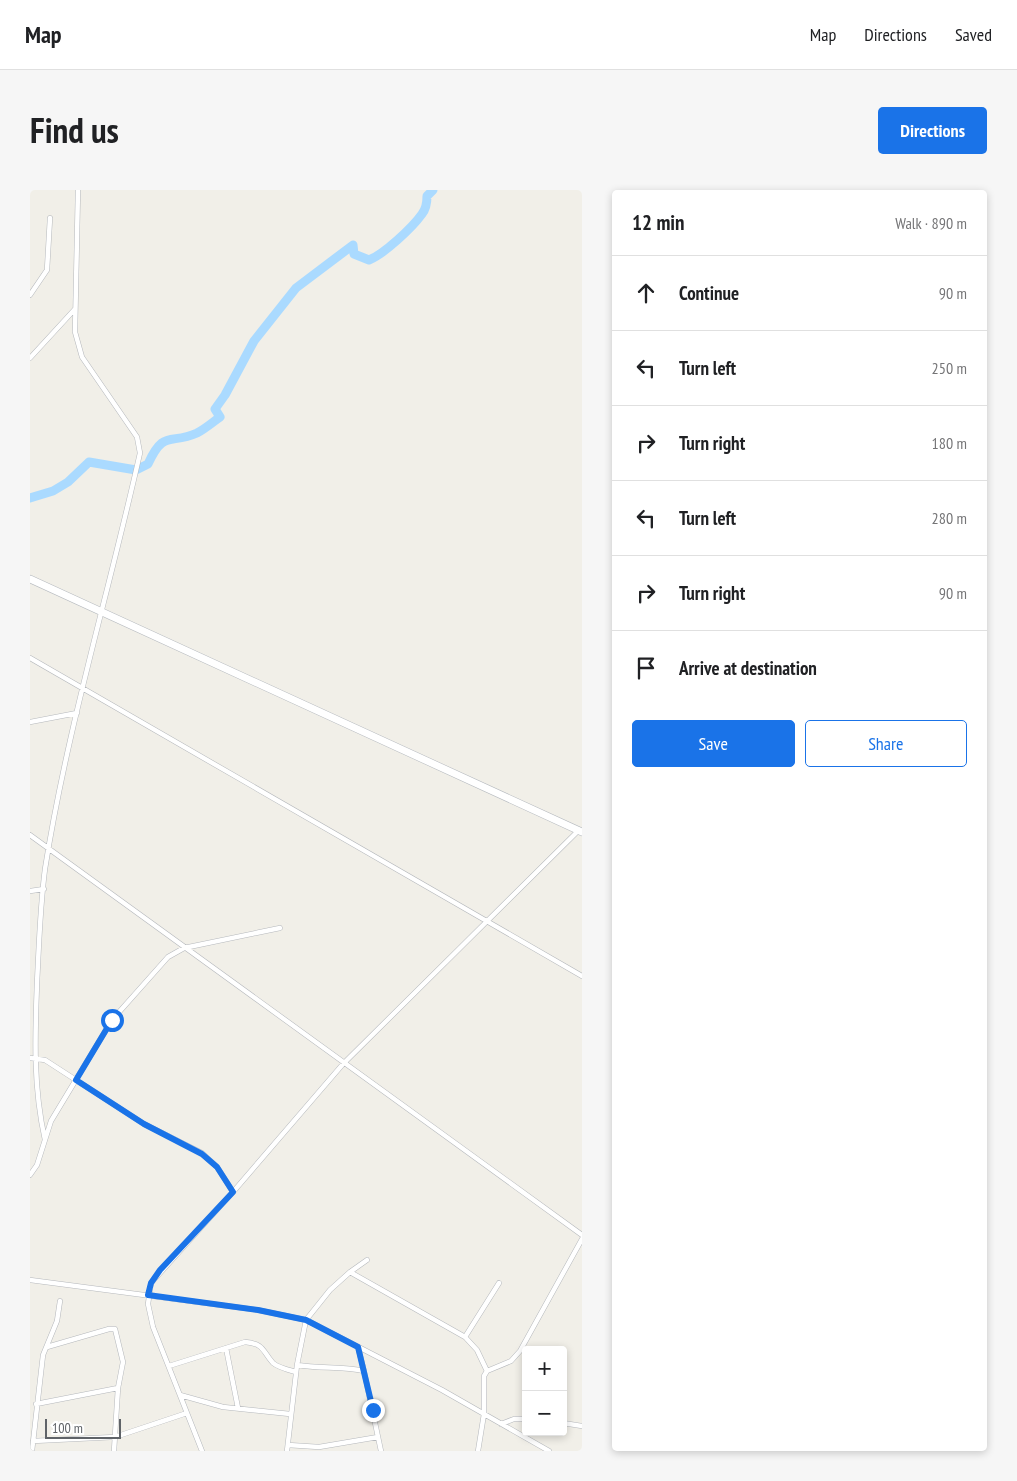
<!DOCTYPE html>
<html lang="en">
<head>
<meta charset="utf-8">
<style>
  body { margin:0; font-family:"PT Sans Narrow",sans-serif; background:#f6f6f6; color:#202124 }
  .controls { position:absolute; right:15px; bottom:15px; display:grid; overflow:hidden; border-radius:5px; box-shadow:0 2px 8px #0003 }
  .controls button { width:45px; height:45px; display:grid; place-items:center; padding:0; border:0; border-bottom:1px solid #e0e0e0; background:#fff; color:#202124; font:25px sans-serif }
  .scale { position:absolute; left:15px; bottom:12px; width:76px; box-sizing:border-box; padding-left:5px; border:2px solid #5f6368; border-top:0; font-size:14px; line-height:18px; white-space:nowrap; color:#5f6368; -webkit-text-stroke:4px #fff; paint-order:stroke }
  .stop { position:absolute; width:15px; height:15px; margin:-11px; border:4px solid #1a73e8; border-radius:50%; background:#fff }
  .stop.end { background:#1a73e8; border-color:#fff; box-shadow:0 1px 5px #0008 }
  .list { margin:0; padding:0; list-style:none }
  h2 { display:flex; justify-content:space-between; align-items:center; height:65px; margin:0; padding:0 20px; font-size:21px }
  h2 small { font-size:16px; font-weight:400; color:#757577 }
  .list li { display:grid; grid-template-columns:32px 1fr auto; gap:15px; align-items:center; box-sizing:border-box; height:75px; padding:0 20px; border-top:1px solid #e0e0e0 }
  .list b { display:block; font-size:19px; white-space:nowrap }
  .list em { font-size:16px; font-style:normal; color:#757577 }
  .actions { display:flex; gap:10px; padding:15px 20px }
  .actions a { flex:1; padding:11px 0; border:1px solid #1a73e8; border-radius:5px; text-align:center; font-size:18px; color:#1a73e8 }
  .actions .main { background:#1a73e8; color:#fff }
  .icon { flex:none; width:28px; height:28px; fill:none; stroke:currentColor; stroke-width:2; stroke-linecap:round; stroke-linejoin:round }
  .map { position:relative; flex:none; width:552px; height:1261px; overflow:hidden; border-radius:5px }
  header { display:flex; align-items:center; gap:30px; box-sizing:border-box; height:70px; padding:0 25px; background:#fff; border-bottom:1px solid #e0e0e0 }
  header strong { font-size:24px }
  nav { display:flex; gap:28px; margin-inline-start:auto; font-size:18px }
  .intro { display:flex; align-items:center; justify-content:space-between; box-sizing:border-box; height:120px; padding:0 30px }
  h1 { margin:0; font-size:35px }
  .button { padding:12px 22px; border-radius:5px; background:#1a73e8; color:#fff; font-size:18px; font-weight:700 }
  main { display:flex; gap:30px; padding:0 30px }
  aside { flex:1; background:#fff; border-radius:5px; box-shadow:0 2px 8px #0003 }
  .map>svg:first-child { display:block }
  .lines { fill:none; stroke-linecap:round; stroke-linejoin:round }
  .river { stroke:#aadaff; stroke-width:9 }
  .street-casing { stroke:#b5b8bc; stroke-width:5.5 }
  .secondary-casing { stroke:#b6babf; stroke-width:8 }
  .street { stroke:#fff; stroke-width:4.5 }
  .secondary { stroke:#fff; stroke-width:7 }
  .route { stroke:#1a73e8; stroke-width:6 }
</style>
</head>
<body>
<header>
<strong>Map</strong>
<nav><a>Map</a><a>Directions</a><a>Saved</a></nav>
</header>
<div class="intro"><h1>Find us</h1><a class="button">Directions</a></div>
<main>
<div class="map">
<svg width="552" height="1261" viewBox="0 0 552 1261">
  <rect width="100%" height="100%" fill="#f1efe8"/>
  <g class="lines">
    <path class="river" d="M0,308L23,301L38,292L59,272L106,280L118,274C134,239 140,255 167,243C175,239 183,232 190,227L185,219L195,205L224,151L266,98L323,55L324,64L339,70C354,64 382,38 392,24C396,19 397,13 397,6L403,0"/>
    <defs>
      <path id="street" d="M0,105L17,80L20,28
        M0,168L45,119
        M0,468L552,786
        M0,532L47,523
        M0,645L552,1045
        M0,701L14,699
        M0,868L15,870L114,934L172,963L187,977L203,1002
        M15,950C3,897 5,846 7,793C9,755 10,717 15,679C37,539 79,402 110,263L107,247L52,167L45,142L48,0
        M0,985L7,975L21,931L82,830L138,767L154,758L250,738
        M320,1082L435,1147L447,1160L457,1181
        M0,1090L228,1120L276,1130L412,1200L519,1261
        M435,1147L469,1093
        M17,1157L79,1139H85L93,1172L88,1198L84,1261
        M328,1157L334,1181
        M196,1158L208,1218
        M267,1175C290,1179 312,1176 334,1181L351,1261
        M139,1176L215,1152C235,1154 232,1161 243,1173C249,1178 259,1180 266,1182
        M150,1205L193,1217L260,1224
        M6,1214L88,1198
        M533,1233L552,1236
        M471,1234L484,1229H496
        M3,1251L85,1247L157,1223
        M258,1255L289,1257L348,1247
        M2,1261L13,1165L27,1131L30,1111
        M172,1261L123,1137L118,1114L121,1093L203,1002L313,874L549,640
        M257,1261L267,1175L276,1130L300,1100L320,1082L337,1070
        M448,1261L454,1224V1186L457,1181L481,1171L490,1161L552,1049"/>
      <path id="secondary" d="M0,389L552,642"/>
    </defs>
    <use href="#street" class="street-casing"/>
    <use href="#secondary" class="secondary-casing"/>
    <use href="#street" class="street"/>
    <use href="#secondary" class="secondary"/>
  </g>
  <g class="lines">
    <path class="route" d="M82,830L46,890L114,934L172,964L187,977L203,1002L130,1080L121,1093L118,1105L228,1120L276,1130L328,1157L343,1220"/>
  </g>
</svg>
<div class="controls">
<button>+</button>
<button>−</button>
</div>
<div class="scale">100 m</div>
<div class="stop" style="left:82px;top:830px"></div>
<div class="stop end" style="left:343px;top:1220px"></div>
</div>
<aside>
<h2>12 min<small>Walk · 890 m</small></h2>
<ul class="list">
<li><svg class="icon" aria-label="ahead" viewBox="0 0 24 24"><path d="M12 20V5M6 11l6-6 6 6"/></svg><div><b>Continue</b></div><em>90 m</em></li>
<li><svg class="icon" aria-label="left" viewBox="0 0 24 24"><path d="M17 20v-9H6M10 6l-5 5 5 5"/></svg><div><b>Turn left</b></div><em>250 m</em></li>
<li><svg class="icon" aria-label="right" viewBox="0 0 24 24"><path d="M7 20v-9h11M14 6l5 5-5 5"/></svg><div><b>Turn right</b></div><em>180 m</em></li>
<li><svg class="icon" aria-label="left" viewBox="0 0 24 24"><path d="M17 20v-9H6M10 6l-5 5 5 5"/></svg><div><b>Turn left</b></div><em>280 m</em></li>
<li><svg class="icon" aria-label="right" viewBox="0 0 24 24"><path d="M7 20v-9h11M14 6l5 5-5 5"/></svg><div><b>Turn right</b></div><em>90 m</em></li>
<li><svg class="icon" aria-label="arrive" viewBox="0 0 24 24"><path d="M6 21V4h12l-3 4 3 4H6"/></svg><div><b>Arrive at destination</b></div></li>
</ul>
<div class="actions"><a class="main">Save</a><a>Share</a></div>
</aside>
</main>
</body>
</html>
